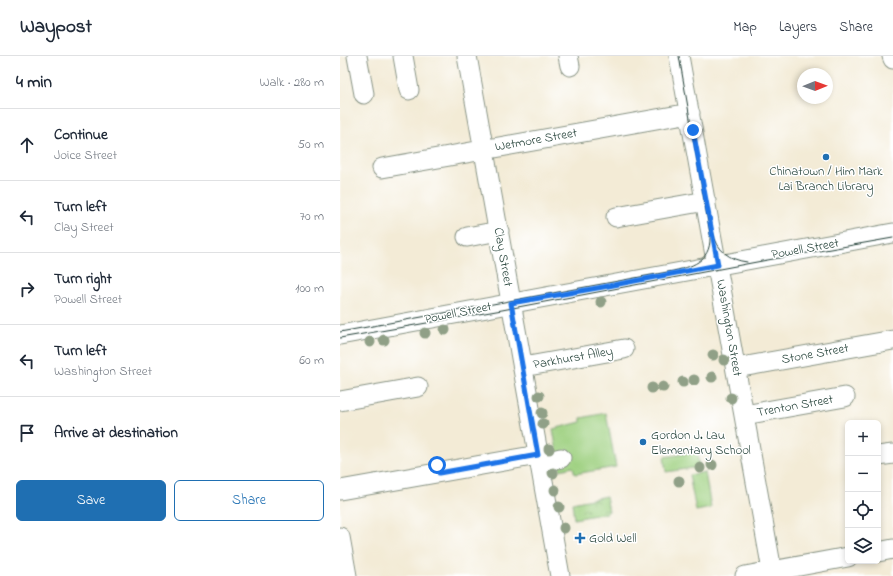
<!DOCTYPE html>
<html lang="en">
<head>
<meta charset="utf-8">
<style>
  body { margin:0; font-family:"Indie Flower",sans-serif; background:#f6f6f7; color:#1f2937 }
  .controls { position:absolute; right:12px; bottom:12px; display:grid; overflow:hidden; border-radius:6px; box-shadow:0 2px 6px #0003 }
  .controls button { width:36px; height:36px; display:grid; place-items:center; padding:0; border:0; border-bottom:1px solid #e0e1e3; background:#fff; color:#1f2937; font:20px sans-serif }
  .compass { position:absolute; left:457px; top:12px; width:36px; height:36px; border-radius:50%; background:#fff; box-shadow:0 2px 6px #0003; rotate:89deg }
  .stop { position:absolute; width:12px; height:12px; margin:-9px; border:3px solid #1a73e8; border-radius:50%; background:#fff }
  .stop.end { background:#1a73e8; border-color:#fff; box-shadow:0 1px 4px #0008 }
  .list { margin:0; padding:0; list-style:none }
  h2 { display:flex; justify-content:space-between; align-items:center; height:52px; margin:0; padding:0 16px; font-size:17px }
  h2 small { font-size:13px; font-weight:400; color:#747a83 }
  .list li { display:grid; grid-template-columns:26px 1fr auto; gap:12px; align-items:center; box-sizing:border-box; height:72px; padding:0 16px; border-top:1px solid #e0e1e3 }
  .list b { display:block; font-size:15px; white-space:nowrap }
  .list p { margin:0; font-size:13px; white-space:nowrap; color:#747a83 }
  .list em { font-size:13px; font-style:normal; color:#747a83 }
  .actions { display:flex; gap:8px; padding:12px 16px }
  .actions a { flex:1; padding:9px 0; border:1px solid #1f6fb2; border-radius:6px; text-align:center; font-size:14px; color:#1f6fb2 }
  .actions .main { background:#1f6fb2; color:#fff }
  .icon { flex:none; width:22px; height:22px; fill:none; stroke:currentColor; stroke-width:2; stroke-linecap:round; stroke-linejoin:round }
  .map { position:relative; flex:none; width:553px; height:520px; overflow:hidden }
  header { display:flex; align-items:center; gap:24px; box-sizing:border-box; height:56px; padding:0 20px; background:#fff; border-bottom:1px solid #e0e1e3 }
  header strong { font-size:19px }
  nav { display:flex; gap:22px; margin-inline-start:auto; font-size:14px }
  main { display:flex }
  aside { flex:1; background:#fff }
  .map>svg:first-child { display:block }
  .park { fill:url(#park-crowns); stroke:#5e865a }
  .pitch { fill:#9ed080; stroke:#5e865a }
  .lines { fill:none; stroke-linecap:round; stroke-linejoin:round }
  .minor-casing { stroke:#899485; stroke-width:21 }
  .minor { stroke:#fff; stroke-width:19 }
  .tram { stroke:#1f3d34; stroke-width:1 }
  .tree { fill:#90a087 }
  .route { stroke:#1a73e8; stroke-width:5 }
  .poi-dot { fill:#1f6fb2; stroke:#fff; stroke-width:1.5 }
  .labels { text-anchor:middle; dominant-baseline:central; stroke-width:3; stroke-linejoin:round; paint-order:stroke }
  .street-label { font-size:13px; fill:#1f3d34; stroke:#fff }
  .poi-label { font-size:13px; fill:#1f3d34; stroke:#fff; text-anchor:start }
</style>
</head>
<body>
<header>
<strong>Waypost</strong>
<nav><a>Map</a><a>Layers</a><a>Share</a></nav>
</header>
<main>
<aside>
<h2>4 min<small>Walk · 280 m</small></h2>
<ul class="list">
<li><svg class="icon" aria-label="ahead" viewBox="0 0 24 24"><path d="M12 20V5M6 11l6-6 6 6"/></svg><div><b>Continue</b><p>Joice Street</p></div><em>50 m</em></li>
<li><svg class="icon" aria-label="left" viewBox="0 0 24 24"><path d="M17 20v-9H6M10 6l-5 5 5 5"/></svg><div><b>Turn left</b><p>Clay Street</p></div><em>70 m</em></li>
<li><svg class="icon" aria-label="right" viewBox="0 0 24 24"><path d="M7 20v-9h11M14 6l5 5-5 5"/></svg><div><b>Turn right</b><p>Powell Street</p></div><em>100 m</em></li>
<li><svg class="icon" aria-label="left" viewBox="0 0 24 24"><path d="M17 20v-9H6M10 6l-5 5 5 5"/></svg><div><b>Turn left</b><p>Washington Street</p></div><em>60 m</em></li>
<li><svg class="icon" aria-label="arrive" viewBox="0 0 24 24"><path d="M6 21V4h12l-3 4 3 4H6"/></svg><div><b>Arrive at destination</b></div></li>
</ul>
<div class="actions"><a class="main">Save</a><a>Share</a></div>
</aside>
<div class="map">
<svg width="553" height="520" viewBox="0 0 553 520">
  <defs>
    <pattern id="park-crowns" width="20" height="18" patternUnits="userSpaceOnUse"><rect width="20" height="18" fill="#9ed080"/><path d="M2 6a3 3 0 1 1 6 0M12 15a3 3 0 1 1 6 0" fill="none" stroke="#80aa6a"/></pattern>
  </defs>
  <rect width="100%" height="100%" fill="#fff"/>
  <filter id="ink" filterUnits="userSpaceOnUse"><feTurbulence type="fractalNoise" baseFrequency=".025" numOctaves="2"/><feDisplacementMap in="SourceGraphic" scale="8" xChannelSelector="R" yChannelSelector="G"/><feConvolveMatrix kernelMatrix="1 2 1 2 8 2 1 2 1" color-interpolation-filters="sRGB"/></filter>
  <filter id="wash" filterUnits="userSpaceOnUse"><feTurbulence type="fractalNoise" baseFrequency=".012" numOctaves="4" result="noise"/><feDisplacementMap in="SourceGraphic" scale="16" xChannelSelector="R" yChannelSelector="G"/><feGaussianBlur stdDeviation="0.9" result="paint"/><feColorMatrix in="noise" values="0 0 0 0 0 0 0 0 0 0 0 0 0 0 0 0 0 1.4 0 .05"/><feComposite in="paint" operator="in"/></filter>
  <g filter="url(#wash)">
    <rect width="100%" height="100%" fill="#f3ebd6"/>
    <path class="park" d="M266,440L269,455L267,457L234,463L232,447Z"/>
    <path class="pitch" d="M266,357L276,411L235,418L233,411L220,414L213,373L241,366V362Z
      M357,396L359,411L326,416L324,401Z
      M365,416L371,452L356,455L349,419Z"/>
  </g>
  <g filter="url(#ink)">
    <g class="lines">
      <defs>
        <path id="minor" d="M17,0L24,38
          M63,0L69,34
          M127,0L220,520
          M228,0L230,10
          M339,0L433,520
          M552,0L553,3
          M42,112L350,57
          M276,161L366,145
          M127,181L159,175
          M0,279L553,177
          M183,311L284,293
          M396,312L553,284
          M0,345L78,331
          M404,359L505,341
          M538,400L553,398
          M200,407L221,402
          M0,434L198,399
          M0,481L7,520
          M538,496L553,493
          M405,520L508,501"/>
      </defs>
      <use href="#minor" class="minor-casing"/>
      <use href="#minor" class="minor"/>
      <path class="tram" d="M373,177C377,194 389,204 407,206
        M0,276L333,215C356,210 372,203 370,177L339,0
        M0,282L162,254L422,205L553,182"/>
    </g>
    <g class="tree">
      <circle cx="261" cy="246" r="5.5"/>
      <circle cx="105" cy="274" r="5.5"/>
      <circle cx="85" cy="277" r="5.5"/>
      <circle cx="44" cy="284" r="5.5"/>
      <circle cx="30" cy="286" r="5.5"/>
      <circle cx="373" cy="299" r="5.5"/>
      <circle cx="384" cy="304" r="5.5"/>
      <circle cx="372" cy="321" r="5.5"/>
      <circle cx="354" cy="324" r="5.5"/>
      <circle cx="343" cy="326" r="5.5"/>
      <circle cx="323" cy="331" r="5.5"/>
      <circle cx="312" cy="332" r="5.5"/>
      <circle cx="199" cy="340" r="5.5"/>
      <circle cx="391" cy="342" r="5.5"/>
      <circle cx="202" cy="357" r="5.5"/>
      <circle cx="203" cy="368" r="5.5"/>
      <circle cx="209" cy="393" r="5.5"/>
      <circle cx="372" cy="409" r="5.5"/>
      <circle cx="360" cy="412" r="5.5"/>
      <circle cx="213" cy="417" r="5.5"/>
      <circle cx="339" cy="425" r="5.5"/>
      <circle cx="215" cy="434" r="5.5"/>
      <circle cx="219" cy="451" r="5.5"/>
      <circle cx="224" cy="472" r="5.5"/>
    </g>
  </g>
  <g class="lines" filter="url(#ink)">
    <path class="route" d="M97,409L99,417L198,399L171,247L263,231L378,209L353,74"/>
  </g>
  <g class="poi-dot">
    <circle cx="486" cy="101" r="4"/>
    <circle cx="303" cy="386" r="4"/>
    <path d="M238 476h4v4h4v4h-4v4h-4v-4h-4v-4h4z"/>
  </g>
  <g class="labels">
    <g class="street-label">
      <text transform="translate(196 84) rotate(-10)">Wetmore Street</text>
      <text transform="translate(465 193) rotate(-10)">Powell Street</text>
      <text transform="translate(163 201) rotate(80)">Clay Street</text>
      <text transform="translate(118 257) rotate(-11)">Powell Street</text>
      <text transform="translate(389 272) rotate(80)">Washington Street</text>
      <text transform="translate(475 298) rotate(-10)">Stone Street</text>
      <text transform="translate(233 302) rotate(-10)">Parkhurst Alley</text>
      <text transform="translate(455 350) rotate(-10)">Trenton Street</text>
    </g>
    <g class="poi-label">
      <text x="486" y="115" text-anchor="middle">Chinatown / Him Mark<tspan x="486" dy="15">Lai Branch Library</tspan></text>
      <text x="311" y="379">Gordon J. Lau<tspan x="311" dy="15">Elementary School</tspan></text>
      <text x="249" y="482">Gold Well</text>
    </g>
  </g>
</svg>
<div class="controls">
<button>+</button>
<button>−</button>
<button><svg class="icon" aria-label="locate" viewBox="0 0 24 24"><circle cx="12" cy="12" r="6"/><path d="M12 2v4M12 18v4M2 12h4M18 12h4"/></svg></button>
<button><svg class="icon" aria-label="layers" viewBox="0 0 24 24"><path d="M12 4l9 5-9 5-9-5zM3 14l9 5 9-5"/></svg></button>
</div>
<svg class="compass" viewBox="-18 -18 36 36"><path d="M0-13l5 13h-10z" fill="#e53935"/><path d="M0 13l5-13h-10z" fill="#747a83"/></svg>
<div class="stop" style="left:97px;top:409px"></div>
<div class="stop end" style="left:353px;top:74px"></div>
</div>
</main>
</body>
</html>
